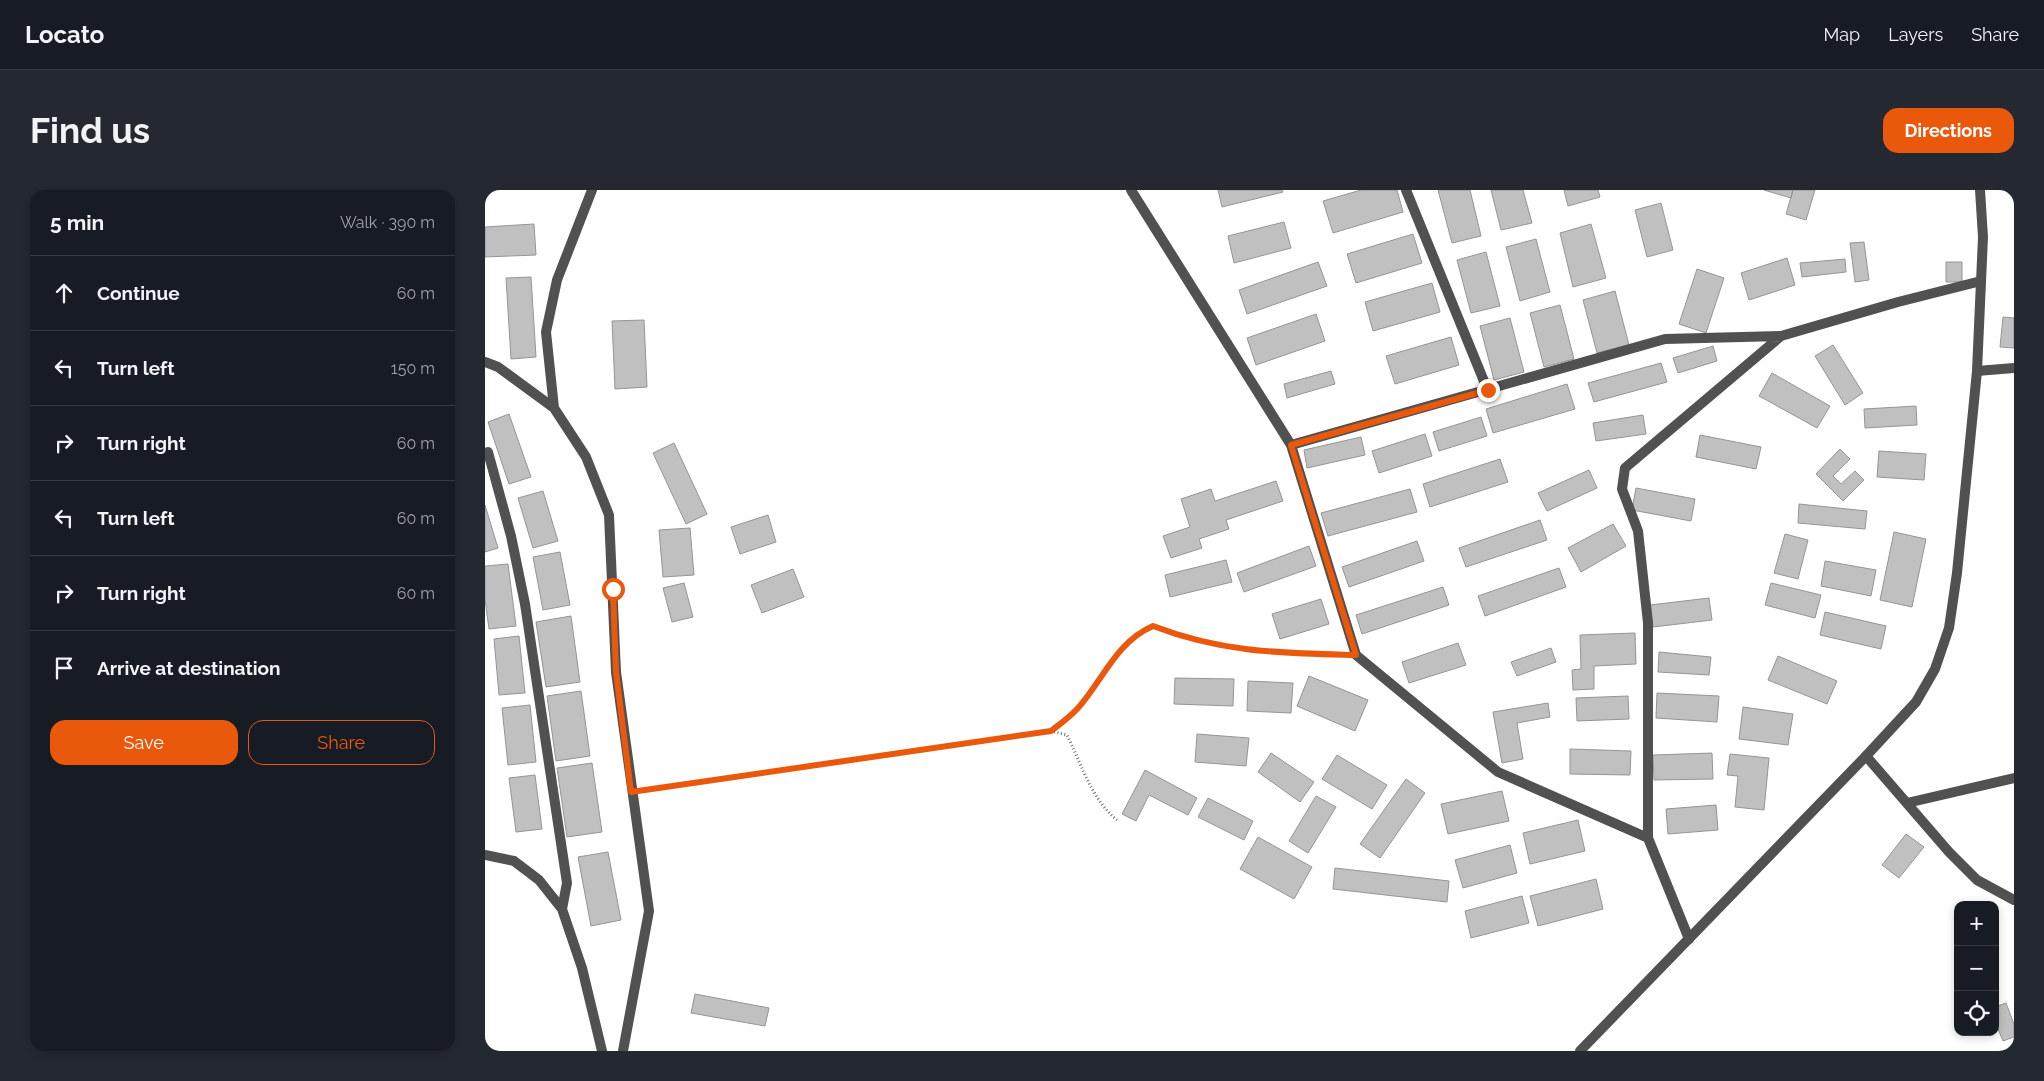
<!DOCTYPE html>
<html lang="en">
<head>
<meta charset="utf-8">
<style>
  body { margin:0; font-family:Raleway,sans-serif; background:#242831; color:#f1f3f6 }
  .controls { position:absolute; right:15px; bottom:15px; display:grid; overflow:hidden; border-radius:10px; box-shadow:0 2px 8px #0003 }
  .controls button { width:45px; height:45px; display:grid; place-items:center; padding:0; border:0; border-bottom:1px solid #363941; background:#171b24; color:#f1f3f6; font:25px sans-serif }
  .stop { position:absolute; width:15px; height:15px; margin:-11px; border:4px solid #ea580c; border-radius:50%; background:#fff }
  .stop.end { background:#ea580c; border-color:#fff; box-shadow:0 1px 5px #0008 }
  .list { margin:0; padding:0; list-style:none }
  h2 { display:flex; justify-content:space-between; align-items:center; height:65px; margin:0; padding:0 20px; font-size:21px }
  h2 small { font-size:16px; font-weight:400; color:#9ea1a6 }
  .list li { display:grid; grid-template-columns:32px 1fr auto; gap:15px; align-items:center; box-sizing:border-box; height:75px; padding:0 20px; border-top:1px solid #363941 }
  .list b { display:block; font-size:19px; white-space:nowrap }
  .list em { font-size:16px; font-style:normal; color:#9ea1a6 }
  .actions { display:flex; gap:10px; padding:15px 20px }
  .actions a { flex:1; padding:11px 0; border:1px solid #ea580c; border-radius:15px; text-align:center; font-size:18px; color:#ea580c }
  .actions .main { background:#ea580c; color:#fff }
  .icon { flex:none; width:28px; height:28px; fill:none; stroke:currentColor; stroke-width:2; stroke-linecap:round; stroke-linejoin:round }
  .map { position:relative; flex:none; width:1529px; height:861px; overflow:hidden; border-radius:15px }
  header { display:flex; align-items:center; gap:30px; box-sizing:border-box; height:70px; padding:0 25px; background:#171b24; border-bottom:1px solid #363941 }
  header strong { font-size:24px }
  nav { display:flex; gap:28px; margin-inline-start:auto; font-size:18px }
  .intro { display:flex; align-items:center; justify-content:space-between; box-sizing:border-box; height:120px; padding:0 30px }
  h1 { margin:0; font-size:35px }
  .button { padding:12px 22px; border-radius:15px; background:#ea580c; color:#fff; font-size:18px; font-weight:700 }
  main { display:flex; gap:30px; padding:0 30px }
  aside { flex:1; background:#171b24; border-radius:15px; box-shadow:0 2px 8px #0003 }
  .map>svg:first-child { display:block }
  .building { fill:#c0c0c0; stroke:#959595 }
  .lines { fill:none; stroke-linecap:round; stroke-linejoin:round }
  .path { stroke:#737373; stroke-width:3; stroke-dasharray:1 2.5; stroke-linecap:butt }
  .minor { stroke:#515151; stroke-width:10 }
  .tertiary { stroke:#515151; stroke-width:10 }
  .route { stroke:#ea580c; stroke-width:6 }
</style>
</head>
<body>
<header>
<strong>Locato</strong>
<nav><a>Map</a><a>Layers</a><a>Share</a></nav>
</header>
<div class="intro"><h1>Find us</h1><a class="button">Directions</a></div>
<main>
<aside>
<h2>5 min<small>Walk · 390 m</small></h2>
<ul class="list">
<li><svg class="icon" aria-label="ahead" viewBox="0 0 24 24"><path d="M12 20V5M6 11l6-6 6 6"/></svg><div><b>Continue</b></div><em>60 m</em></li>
<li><svg class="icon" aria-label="left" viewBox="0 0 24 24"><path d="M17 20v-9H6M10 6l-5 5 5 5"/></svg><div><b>Turn left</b></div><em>150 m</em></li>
<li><svg class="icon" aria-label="right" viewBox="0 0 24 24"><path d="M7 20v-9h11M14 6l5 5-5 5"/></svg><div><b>Turn right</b></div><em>60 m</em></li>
<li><svg class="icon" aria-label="left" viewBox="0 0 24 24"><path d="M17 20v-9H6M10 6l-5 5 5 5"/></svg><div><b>Turn left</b></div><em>60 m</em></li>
<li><svg class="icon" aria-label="right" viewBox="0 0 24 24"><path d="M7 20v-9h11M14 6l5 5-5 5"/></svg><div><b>Turn right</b></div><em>60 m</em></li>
<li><svg class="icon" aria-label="arrive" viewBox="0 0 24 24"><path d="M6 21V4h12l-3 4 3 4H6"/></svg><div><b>Arrive at destination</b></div></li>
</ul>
<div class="actions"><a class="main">Save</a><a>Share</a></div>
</aside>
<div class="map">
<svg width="1529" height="861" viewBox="0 0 1529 861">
  <rect width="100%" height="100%" fill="#fff"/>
  <path class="building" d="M733,0H797L798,2L737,17Z
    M876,0H912L918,22L848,43L838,11Z
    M953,0H985L996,46L967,53Z
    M1006,0H1038L1047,33L1016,40Z
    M1079,0H1113L1115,7L1083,16Z
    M1279,0H1308L1306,8Z
    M1308,0H1330L1321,30L1301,24Z
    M1176,13L1188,60L1162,67L1150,20Z
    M799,32L806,58L749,73L743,46Z
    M49,34L51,65L0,67V37Z
    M1106,34L1121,88L1088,97L1075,43Z
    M928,44L937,73L871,93L862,64Z
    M1051,49L1065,102L1035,111L1021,57Z
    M1379,52L1384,90L1370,92L1365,53Z
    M1001,62L1015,116L986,123L972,70Z
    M1302,68L1310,95L1264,110L1256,83Z
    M1360,69L1361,82L1317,87L1315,73Z
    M833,72L842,96L762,124L754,100Z
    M1461,72H1477V92H1461Z
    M1212,79L1239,88L1221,143L1194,134Z
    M46,87L51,167L26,169L21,88Z
    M947,93L955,122L888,141L880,112Z
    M1130,101L1144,155L1112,163L1098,110Z
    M1075,115L1089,169L1059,177L1045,123Z
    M831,124L840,151L771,175L762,148Z
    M1518,127L1529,128V158L1515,157Z
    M1025,128L1039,182L1009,190L995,136Z
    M159,130L162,197L130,199L127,131Z
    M966,147L974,175L910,194L901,166Z
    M1348,155L1378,203L1360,215L1330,166Z
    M1228,156L1232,171L1193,183L1188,168Z
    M1176,173L1182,192L1109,212L1103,193Z
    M846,181L850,194L802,208L799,194Z
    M1287,183L1345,216L1332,238L1274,206Z
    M1082,194L1090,219L1008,243L1001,219Z
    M1431,216L1432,235L1380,238L1379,219Z
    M24,224L46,287L24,294L3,232Z
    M1158,225L1161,244L1111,251L1108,233Z
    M996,227L1002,246L954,261L948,242Z
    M940,244L947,266L894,283L887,261Z
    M1215,245L1276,257L1271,279L1211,267Z
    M876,247L880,265L822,278L819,260Z
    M189,253L222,324L201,334L168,263Z
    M1355,259L1365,269L1348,286L1356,294L1370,281L1379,290L1358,311L1331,284Z
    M1394,261L1441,264L1439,290L1392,287Z
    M1015,269L1023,292L945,317L938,294Z
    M1104,280L1112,298L1062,321L1053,303Z
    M791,291L798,311L741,330L744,339L714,349L717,358L686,368L678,346L705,337L696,309L726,299L730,311Z
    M1151,298L1210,309L1206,331L1147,320Z
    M925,299L932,322L843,346L836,323Z
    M58,301L73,351L48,358L33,308Z
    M1314,314L1382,321L1380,339L1313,333Z
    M0,315L13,358L0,362Z
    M283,325L291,352L255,364L246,337Z
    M1055,330L1062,350L981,377L974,358Z
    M1128,334L1141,356L1096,382L1083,358Z
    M205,338L209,385L178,387L174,340Z
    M1409,342L1441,349L1427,417L1395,410Z
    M1300,344L1323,350L1313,389L1289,383Z
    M932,351L939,371L864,397L857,377Z
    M824,356L831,376L759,402L752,383Z
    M75,362L85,415L58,420L48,367Z
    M741,370L747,392L685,407L680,385Z
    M1340,371L1391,380L1386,406L1336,396Z
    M23,374L31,436L4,439L0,410V376Z
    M1074,378L1081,397L1000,426L993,406Z
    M308,379L319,407L277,423L266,395Z
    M199,393L208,427L187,432L178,398Z
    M1286,393L1336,405L1330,428L1280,415Z
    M958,397L964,415L877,444L871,425Z
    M1224,408L1227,430L1168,437L1165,415Z
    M836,409L844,434L795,449L787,424Z
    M1340,422L1401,436L1396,459L1335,445Z
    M86,426L95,492L61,497L51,432Z
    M1150,443L1151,474L1109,476V499L1088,500L1087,480L1096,479L1095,445Z
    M34,446L40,503L14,505L9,449Z
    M973,453L981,475L924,493L917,472Z
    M1066,458L1071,472L1032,486L1026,472Z
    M1174,462L1226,467L1224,485L1173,482Z
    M1293,466L1352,491L1342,514L1283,490Z
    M824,486L883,510L870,541L812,516Z
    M690,488L749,489L748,516L689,514Z
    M763,491L808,493L806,523L762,521Z
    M96,501L105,566L71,571L62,506Z
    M1172,503L1234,506L1232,532L1171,528Z
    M1143,506L1144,529L1092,531L1091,508Z
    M1063,513L1065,527L1032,533L1038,569L1017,573L1008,522Z
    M45,515L51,572L23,575L17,518Z
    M1258,517L1308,524L1303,555L1254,549Z
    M712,544L764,548L761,576L710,572Z
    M1085,559L1146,561L1145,585L1085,584Z
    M786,563L829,592L815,612L773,582Z
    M1227,563L1228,589L1169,590L1168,565Z
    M1245,564L1284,568L1279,620L1250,617L1253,586L1242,585Z
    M852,565L902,595L887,619L837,589Z
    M107,573L117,642L82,647L72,578Z
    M660,580L712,608L703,625L664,605L651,631L637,624Z
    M50,585L57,639L31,642L24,588Z
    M921,589L940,603L895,668L875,654Z
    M1017,601L1024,631L963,644L956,614Z
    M831,606L851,617L823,663L804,651Z
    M723,608L768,631L759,650L713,627Z
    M1231,615L1233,640L1183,644L1181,619Z
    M1093,630L1100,661L1045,674L1038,643Z
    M1421,644L1439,657L1414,688L1397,675Z
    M773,647L827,677L809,709L755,679Z
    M1025,655L1032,683L978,698L970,670Z
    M123,662L136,730L106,736L93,667Z
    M850,678L964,691L962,712L848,699Z
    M1111,689L1118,719L1053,736L1045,706Z
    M1037,706L1044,733L986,748L980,721Z
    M210,804L284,818L280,836L206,823Z
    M1521,813L1529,834V847L1518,851L1510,832V817Z"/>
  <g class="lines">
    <path class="path" d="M567,541C575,534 586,527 593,518C618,490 631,452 668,436C731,460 786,463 853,464
      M164,600L566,541L582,545C597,575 606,609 633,631"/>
    <path class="minor" d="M107,0L72,90L61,142L69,218L101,267L124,325L131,482L164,721L138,861
      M646,0L806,255L871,465L1013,582L1163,648L1204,749
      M921,0L1003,201
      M0,172L13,177L69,218
      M1492,181L1529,178
      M806,255L1180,149L1296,146L1413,112L1496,91
      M3,262L26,346L40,414L82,693L77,719
      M1381,566L1464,662L1492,690L1529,710
      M1422,613L1529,588
      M1163,648V433L1153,341L1137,299L1140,278L1296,146
      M0,665L29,671L54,690L77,719L97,778L117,861"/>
    <path class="tertiary" d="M1095,861L1381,566L1431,512L1450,479L1464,438L1472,383L1492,181L1498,47L1495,0"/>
  </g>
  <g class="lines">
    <path class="route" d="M128,399L131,482L146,602L566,541C575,534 585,527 593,518C618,490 631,452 668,436C738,463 797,463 871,465L806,255L1003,200"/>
  </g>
</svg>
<div class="controls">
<button>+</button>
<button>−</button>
<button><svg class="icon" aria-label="locate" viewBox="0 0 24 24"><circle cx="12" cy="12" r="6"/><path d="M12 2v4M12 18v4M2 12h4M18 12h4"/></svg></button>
</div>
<div class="stop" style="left:128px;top:399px"></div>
<div class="stop end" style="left:1003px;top:200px"></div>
</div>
</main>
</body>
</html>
